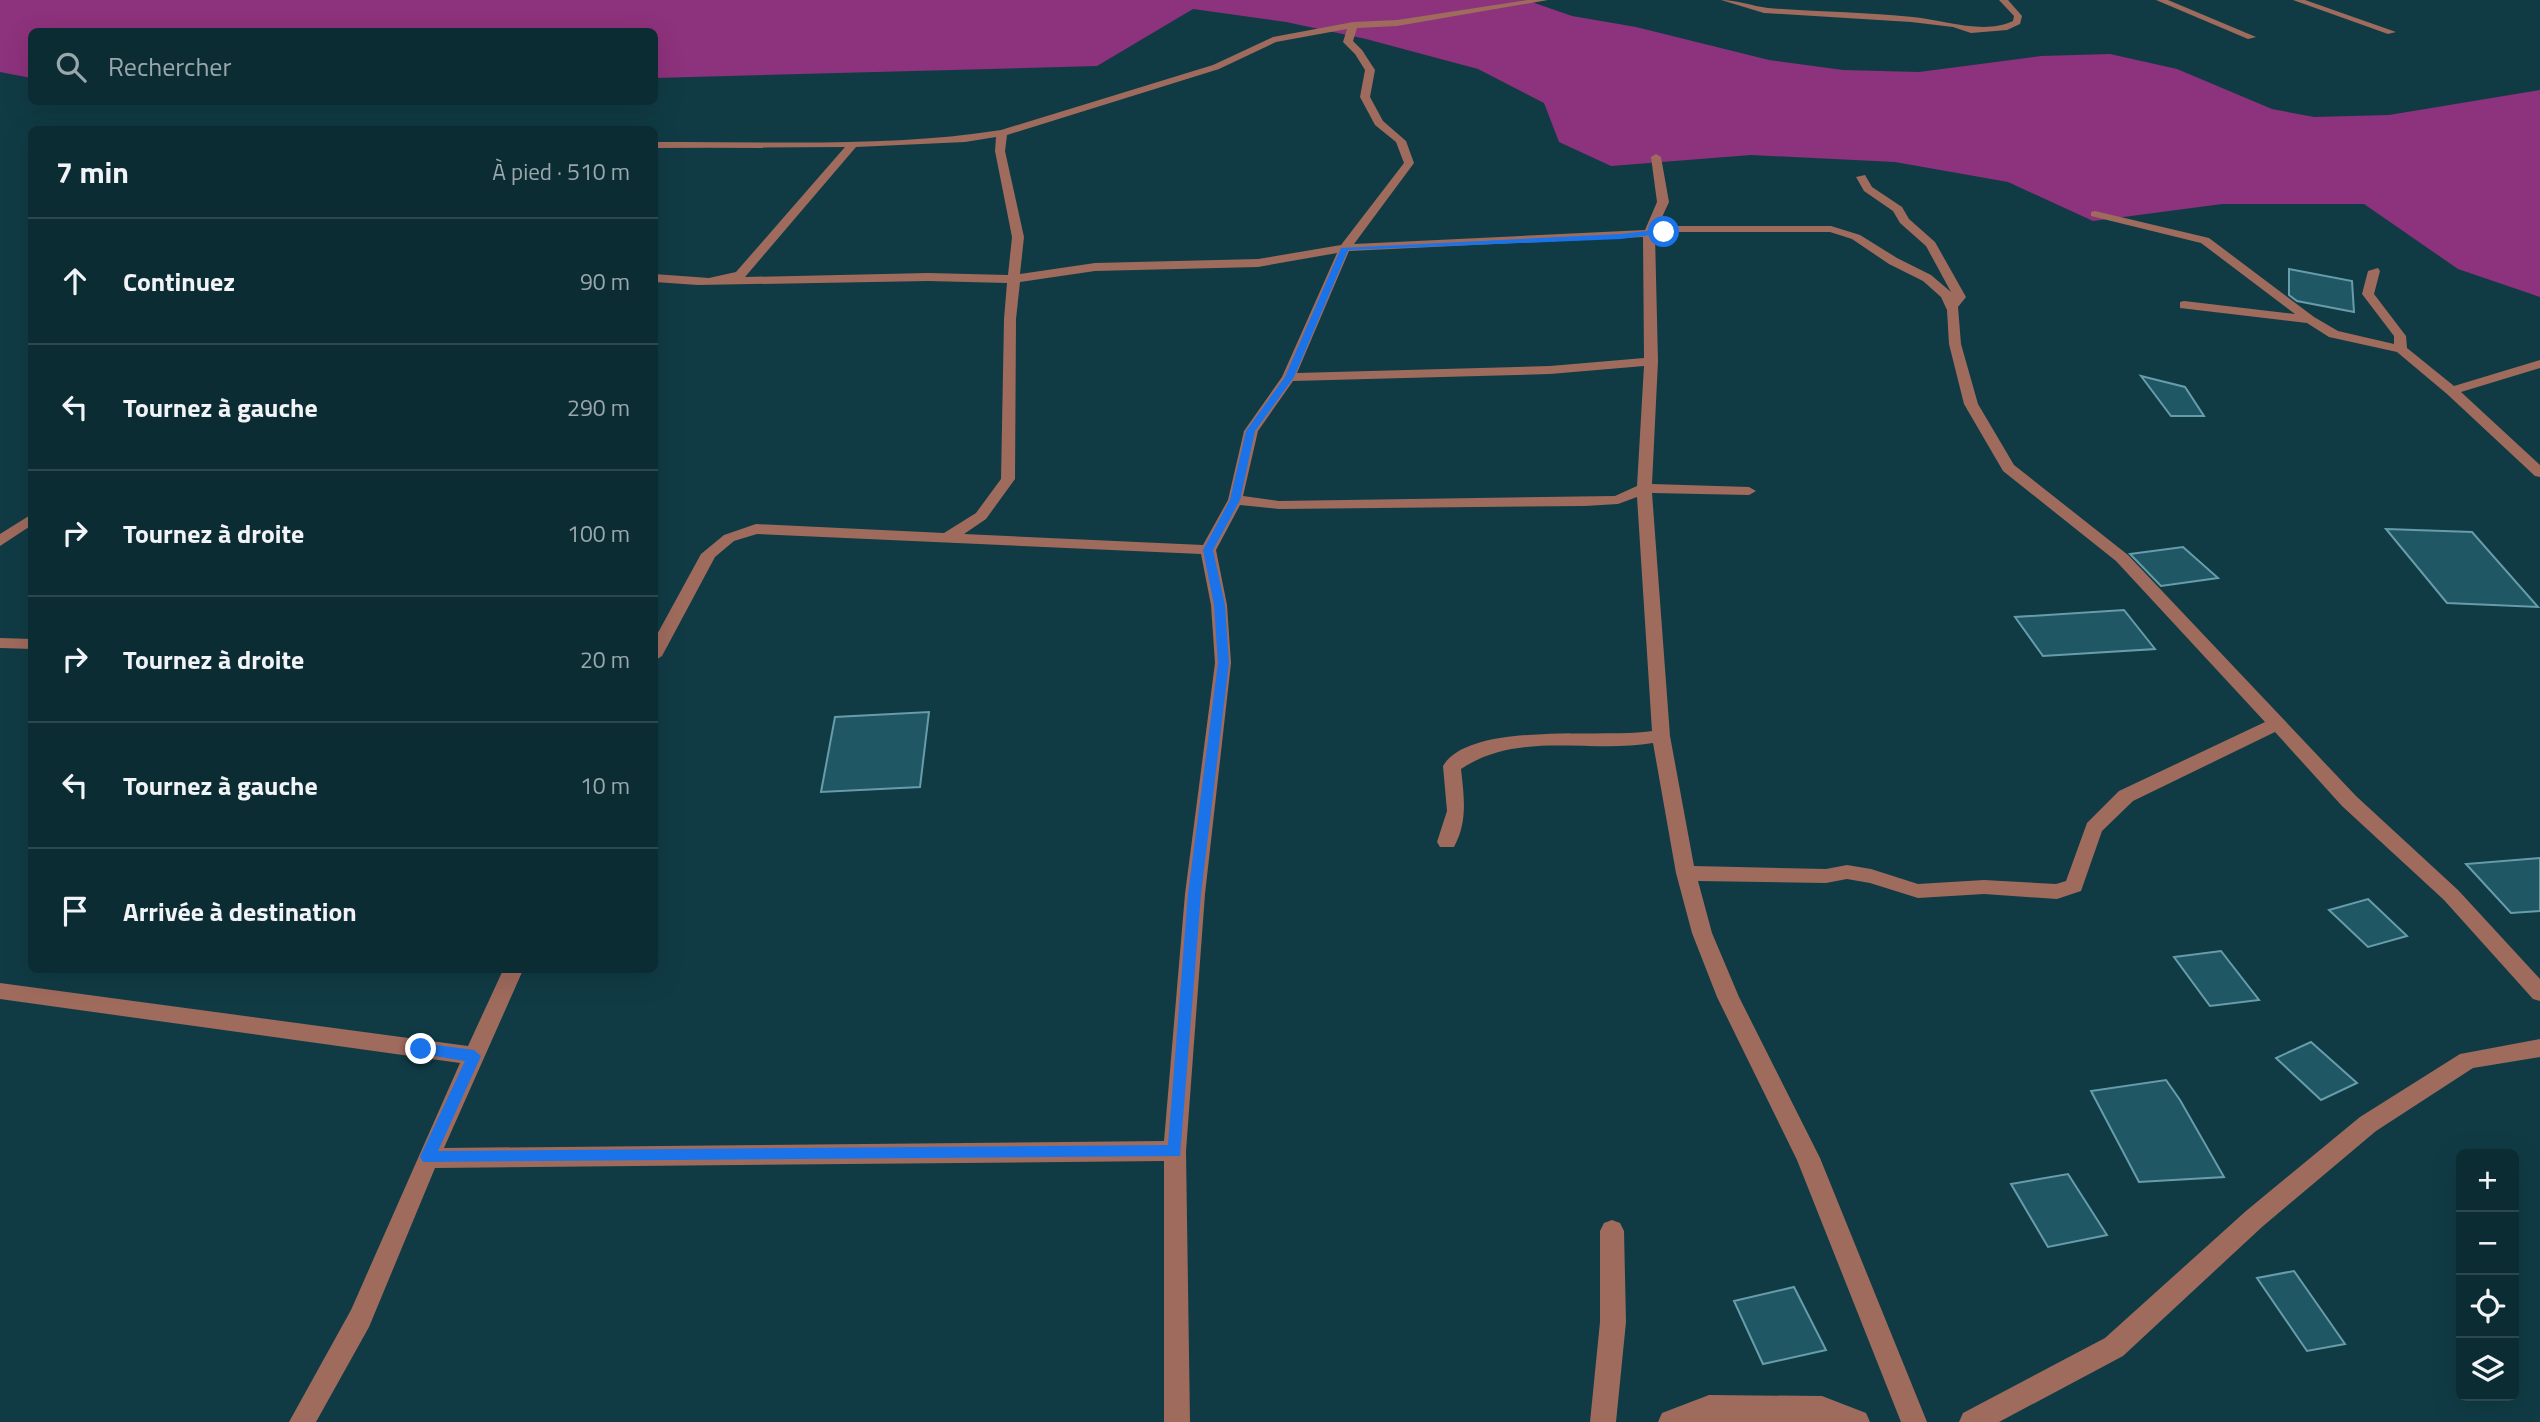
<!DOCTYPE html>
<html lang="fr">
<head>
<meta charset="utf-8">
<style>
  body { margin:0; font-family:"Titillium Web",sans-serif; background:#15343c; color:#f1f3f6 }
  .controls { position:absolute; right:21px; bottom:21px; display:grid; overflow:hidden; border-radius:10px; box-shadow:0 7px 28px #0002 }
  .controls button { width:63px; height:63px; display:grid; place-items:center; padding:0; border:0; border-bottom:2px solid #2c484f; background:#0c2c34; color:#f1f3f6; font:35px sans-serif }
  .stop { position:absolute; width:21px; height:21px; margin:-16px; border:5px solid #1a73e8; border-radius:50%; background:#fff }
  .stop.end { background:#1a73e8; border-color:#fff; box-shadow:0 2px 7px #0008 }
  .list { margin:0; padding:0; list-style:none }
  h2 { display:flex; justify-content:space-between; align-items:center; height:91px; margin:0; padding:0 28px; font-size:30px }
  h2 small { font-size:23px; font-weight:400; color:#9aa7ac }
  .list li { display:grid; grid-template-columns:46px 1fr auto; gap:21px; align-items:center; box-sizing:border-box; height:126px; padding:0 28px; border-top:2px solid #2c484f }
  .list b { display:block; font-size:26px; white-space:nowrap }
  .list em { font-size:23px; font-style:normal; color:#9aa7ac }
  .icon { flex:none; width:38px; height:38px; fill:none; stroke:currentColor; stroke-width:2; stroke-linecap:round; stroke-linejoin:round }
  .map { position:relative; flex:none; width:2540px; height:1422px; overflow:hidden }
  .search { position:absolute; background:#0c2c34; box-shadow:0 7px 28px #0002; left:28px; top:28px; width:630px; height:77px; display:flex; align-items:center; gap:18px; box-sizing:border-box; padding:0 24px; border-radius:10px; color:#9aa7ac; font-size:26px }
  .panel { position:absolute; background:#0c2c34; box-shadow:0 7px 28px #0002; left:28px; top:126px; width:630px; height:847px; border-radius:10px }
  .map>svg:first-child { display:block }
  .green { fill:#8d327c }
  .building { fill:#205764; stroke:#679dab; stroke-width:2 }
  .lines { fill:none; stroke-linecap:round; stroke-linejoin:round }
  .minor { fill:#9f6b5d; fill-rule:evenodd }
  .route { fill:#1a73e8 }
</style>
</head>
<body>
<div class="map">
<svg width="2540" height="1422" viewBox="0 0 2540 1422">
  <rect width="100%" height="100%" fill="#103b45"/>
  <path class="green" d="M0,0H1526L1572,16L1636,27L1769,60L1843,70L1919,72L2041,56L2110,54L2177,69L2272,109L2314,117L2389,115L2540,90V297L2458,269L2364,204H2222L2093,221L2008,182L1895,162L1751,155L1611,166L1559,142L1544,103L1478,69L1366,39L1286,22L1193,9L1097,66L655,78L654,32H32L31,78L0,72Z"/>
  <path class="building" d="M2289,269L2352,281L2354,312L2297,301L2289,295Z
    M2141,376L2185,387L2204,416H2171Z
    M2386,529L2472,532L2538,607L2447,603Z
    M2183,547L2218,578L2161,586L2130,554Z
    M2124,610L2155,649L2043,656L2015,617Z
    M929,712L920,787L821,792L835,717Z
    M2540,858V911L2511,913L2466,864Z
    M2368,899L2407,936L2368,947L2329,910Z
    M2221,951L2259,1000L2210,1006L2174,957Z
    M2311,1042L2357,1083L2321,1100L2276,1058Z
    M2166,1080L2180,1100L2224,1177L2139,1182L2091,1091Z
    M2068,1174L2107,1235L2048,1247L2011,1184Z
    M2294,1271L2345,1344L2307,1351L2257,1278Z
    M1794,1287L1826,1350L1763,1364L1734,1301Z"/>
  <g class="lines">
    <path class="minor" d="M1527,0H1548L1397,26L1357,28L1353,41L1362,50L1375,70L1370,97L1383,121L1406,141L1414,163L1354,244L1645,230L1657,202L1651,157L1656,154L1661,157L1669,202L1657,228L1678,226H1831L1860,235L1897,258L1931,275L1951,292L1926,246L1900,223L1893,211L1864,191L1856,177L1865,175L1872,187L1902,207L1909,219L1935,242L1966,297L1958,307L1961,344L1978,404L2014,465L2128,555L2356,796L2458,890L2540,979V1001L2533,999L2444,900L2342,806L2275,732L2133,801L2102,831L2081,891L2057,899L1984,894L1918,898L1870,883L1847,879L1826,883L1698,881L1712,933L1739,997L1820,1158L1927,1422H1901L1797,1160L1717,997L1692,933L1676,873L1653,743C1590,754 1519,730 1461,769C1464,796 1468,822 1454,847H1440L1437,842L1447,811L1443,766C1471,720 1605,739 1652,731L1637,497L1618,504L1585,506L1279,509L1240,505L1216,550L1227,605L1231,663L1205,894L1186,1151L1190,1422H1164V1161L435,1168L369,1327L316,1422H289L351,1310L460,1063L0,999V983L468,1046L503,970H523L444,1148L1164,1141L1185,894L1215,663L1211,605L1201,554L757,534L734,541L715,557L662,656L654,661V640L701,554L724,535L756,524L944,533L976,513L1001,479L1004,319L1007,283L928,281L698,285L654,282V274L709,278L736,272L845,147L654,148V142C769,141 888,148 1001,130L1213,65L1273,37L1353,22L1397,20ZM1347,29L1343,42L1355,54L1365,70L1360,97L1375,125L1396,142L1404,163L1341,245L1258,259L1095,263L1020,274L1024,237L1005,151L1007,135L1219,69L1276,42ZM996,137L995,151L1012,237L1008,275L928,273L745,277L856,147L965,142ZM1678,232H1830L1852,239L1889,264L1923,281L1941,297L1947,310L1949,344L1964,404L2003,471L2116,561L2265,722L2119,791L2087,823L2066,881L2056,884L1984,880L1918,884L1871,869L1847,865L1826,869L1694,866L1670,736L1652,493L1749,495L1756,491L1749,487L1652,484L1658,361L1655,235ZM1643,237L1644,358L1550,366L1297,373L1349,251ZM1337,253L1282,377L1244,431L1228,500L1203,545L964,534L986,519L1015,479L1016,319L1020,282L1095,271L1258,267ZM1644,366L1637,486L1615,496L1279,501L1243,496L1258,431L1293,381L1550,374Z
      M1721,0C1737,0 1752,6 1768,8C1816,12 1865,12 1913,17C1944,20 1984,35 2013,21L2014,16L1999,0H2008L2022,16L2020,24L2007,30L1971,33L1953,27L1911,22L1764,13Z
      M2156,0H2168L2256,37L2248,39Z
      M2293,0H2305L2396,32L2388,34Z
      M2095,211L2209,238L2314,317L2338,331L2394,344V336L2362,294L2368,271L2378,268L2380,271L2374,294L2406,336L2407,348L2454,386L2540,360V368L2461,392L2540,465V477L2535,476L2447,394L2397,352L2329,337L2307,323L2180,308V302L2184,301L2295,314L2201,243L2091,216V212Z
      M32,514V525L0,546V534Z
      M0,638L32,639V649L0,648Z
      M2540,1039V1057L2473,1068L2376,1131L2262,1227L2123,1356L1999,1422H1959L1963,1413L2105,1338L2246,1211L2360,1117L2460,1054Z
      M1612,1220L1620,1223L1624,1231L1626,1322L1616,1422H1590L1600,1322V1231L1604,1223Z
      M1709,1395L1822,1396L1866,1413L1870,1422H1658L1662,1413Z"/>
  </g>
  <path class="route" d="M1664,229L1666,233L1621,239L1348,250L1294,377L1255,431L1240,500L1213,550L1225,605L1229,663L1201,894L1180,1156L423,1162L420,1157L465,1061L416,1053V1045L421,1043L474,1050L481,1056L438,1151L1168,1145L1188,894L1218,663L1214,605L1203,550L1230,500L1246,431L1285,377L1341,248L1621,234Z"/>
</svg>
<div class="controls">
<button>+</button>
<button>−</button>
<button><svg class="icon" aria-label="locate" viewBox="0 0 24 24"><circle cx="12" cy="12" r="6"/><path d="M12 2v4M12 18v4M2 12h4M18 12h4"/></svg></button>
<button><svg class="icon" aria-label="layers" viewBox="0 0 24 24"><path d="M12 4l9 5-9 5-9-5zM3 14l9 5 9-5"/></svg></button>
</div>
<div class="stop" style="left:1664px;top:232px"></div>
<div class="stop end" style="left:421px;top:1049px"></div>
<div class="search"><svg class="icon" aria-label="search" viewBox="0 0 24 24"><circle cx="10" cy="10" r="6"/><path d="M15 15l6 6"/></svg>Rechercher</div>
<section class="panel">
<h2>7 min<small>À pied · 510 m</small></h2>
<ul class="list">
<li><svg class="icon" aria-label="ahead" viewBox="0 0 24 24"><path d="M12 20V5M6 11l6-6 6 6"/></svg><div><b>Continuez</b></div><em>90 m</em></li>
<li><svg class="icon" aria-label="left" viewBox="0 0 24 24"><path d="M17 20v-9H6M10 6l-5 5 5 5"/></svg><div><b>Tournez à gauche</b></div><em>290 m</em></li>
<li><svg class="icon" aria-label="right" viewBox="0 0 24 24"><path d="M7 20v-9h11M14 6l5 5-5 5"/></svg><div><b>Tournez à droite</b></div><em>100 m</em></li>
<li><svg class="icon" aria-label="right" viewBox="0 0 24 24"><path d="M7 20v-9h11M14 6l5 5-5 5"/></svg><div><b>Tournez à droite</b></div><em>20 m</em></li>
<li><svg class="icon" aria-label="left" viewBox="0 0 24 24"><path d="M17 20v-9H6M10 6l-5 5 5 5"/></svg><div><b>Tournez à gauche</b></div><em>10 m</em></li>
<li><svg class="icon" aria-label="arrive" viewBox="0 0 24 24"><path d="M6 21V4h12l-3 4 3 4H6"/></svg><div><b>Arrivée à destination</b></div></li>
</ul>
</section>
</div>
</body>
</html>
